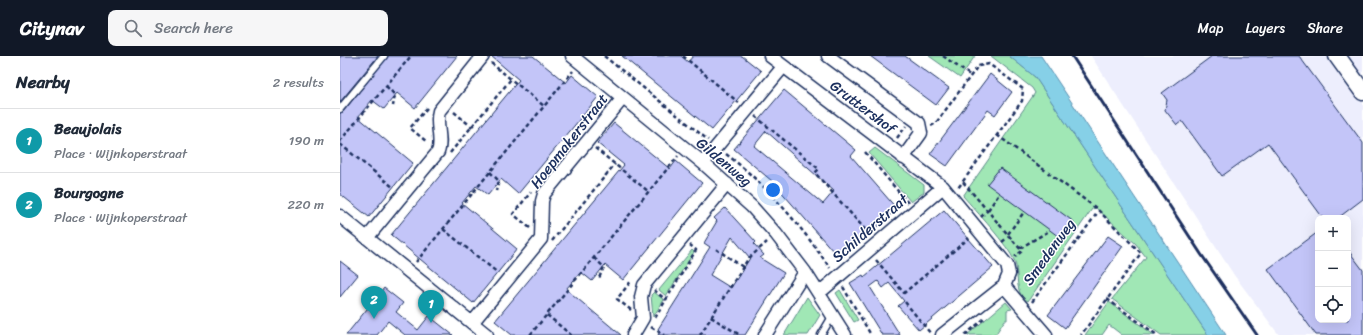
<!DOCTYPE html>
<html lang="en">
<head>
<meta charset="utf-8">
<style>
  body { margin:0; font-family:Sriracha,sans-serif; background:#f6f6f7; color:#1f2937 }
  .controls { position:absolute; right:12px; bottom:12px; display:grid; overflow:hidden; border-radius:8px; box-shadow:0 4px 16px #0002 }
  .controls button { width:36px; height:36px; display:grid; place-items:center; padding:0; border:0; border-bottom:1px solid #e0e1e3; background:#fff; color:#1f2937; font:20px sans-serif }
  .you { position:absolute; left:433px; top:134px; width:14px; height:14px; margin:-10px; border:3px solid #fff; border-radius:50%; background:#1a73e8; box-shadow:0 0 0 6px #1a73e833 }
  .badge { display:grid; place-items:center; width:26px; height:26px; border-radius:50%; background:#111827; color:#fff; font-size:13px; font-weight:700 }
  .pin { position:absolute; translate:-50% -33px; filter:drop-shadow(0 1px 2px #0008) }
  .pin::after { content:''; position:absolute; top:21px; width:14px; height:12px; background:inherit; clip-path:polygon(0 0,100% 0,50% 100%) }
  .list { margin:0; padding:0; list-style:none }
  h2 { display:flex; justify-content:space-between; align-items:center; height:52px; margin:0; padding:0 16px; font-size:17px }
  h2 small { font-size:13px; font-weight:400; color:#747a83 }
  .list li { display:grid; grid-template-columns:26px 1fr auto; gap:12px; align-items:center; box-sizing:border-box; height:64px; padding:0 16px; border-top:1px solid #e0e1e3 }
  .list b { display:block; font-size:15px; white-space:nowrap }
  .list p { margin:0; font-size:13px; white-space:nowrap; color:#747a83 }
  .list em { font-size:13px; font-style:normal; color:#747a83 }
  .icon { flex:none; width:22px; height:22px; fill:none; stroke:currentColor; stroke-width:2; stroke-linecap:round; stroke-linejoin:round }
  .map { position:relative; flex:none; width:1023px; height:279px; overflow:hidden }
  header { display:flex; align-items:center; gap:24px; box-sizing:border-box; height:56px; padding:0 20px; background:#111827; color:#fff }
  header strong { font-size:19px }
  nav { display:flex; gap:22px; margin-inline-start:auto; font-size:14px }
  .search { width:280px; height:36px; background:#f6f6f7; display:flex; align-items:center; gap:10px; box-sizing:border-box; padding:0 14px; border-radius:8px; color:#747a83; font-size:15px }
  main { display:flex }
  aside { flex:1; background:#fff }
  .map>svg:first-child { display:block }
  .built { fill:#edeefd; fill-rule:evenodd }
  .green { fill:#a0e7b5; stroke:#5e8b8a }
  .water { fill:#86d0e7; stroke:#5b90b0 }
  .building { fill:#c3c5f8; stroke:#1b2f5e; fill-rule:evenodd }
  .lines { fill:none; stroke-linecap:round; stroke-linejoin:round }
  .lane-casing { stroke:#1b2f5e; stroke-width:9 }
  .street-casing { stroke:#1b2f5e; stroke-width:15 }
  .secondary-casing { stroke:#1b2f5e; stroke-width:19 }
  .path { stroke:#1b2f5e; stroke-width:2.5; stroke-dasharray:4 3; stroke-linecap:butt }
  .lane { stroke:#fff; stroke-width:6 }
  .street { stroke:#fff; stroke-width:12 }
  .secondary { stroke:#fff; stroke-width:16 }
  .rail { stroke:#1b2f5e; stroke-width:3 }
  .labels { text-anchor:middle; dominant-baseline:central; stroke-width:3; stroke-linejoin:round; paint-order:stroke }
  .street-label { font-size:15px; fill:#1b2f5e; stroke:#fff }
</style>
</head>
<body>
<header>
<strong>Citynav</strong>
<div class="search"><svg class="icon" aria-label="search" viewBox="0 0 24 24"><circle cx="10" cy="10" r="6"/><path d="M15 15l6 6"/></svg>Search here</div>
<nav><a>Map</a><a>Layers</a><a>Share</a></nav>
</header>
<main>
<aside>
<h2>Nearby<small>2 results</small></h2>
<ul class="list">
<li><span class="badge" style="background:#0f9aa8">1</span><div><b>Beaujolais</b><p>Place · Wijnkoperstraat</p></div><em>190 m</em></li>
<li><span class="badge" style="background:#0f9aa8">2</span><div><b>Bourgogne</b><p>Place · Wijnkoperstraat</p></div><em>220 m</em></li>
</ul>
</aside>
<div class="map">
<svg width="1023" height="279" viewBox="0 0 1023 279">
  <rect width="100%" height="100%" fill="#fff"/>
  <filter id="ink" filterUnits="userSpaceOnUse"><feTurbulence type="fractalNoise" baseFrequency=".025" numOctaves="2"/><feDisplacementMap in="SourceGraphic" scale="8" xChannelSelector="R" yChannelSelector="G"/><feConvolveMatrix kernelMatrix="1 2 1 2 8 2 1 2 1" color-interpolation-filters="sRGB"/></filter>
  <g filter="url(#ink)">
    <path class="built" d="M751,0H1023V279H939L894,219ZM978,162H1008V264H978Z"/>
    <path class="green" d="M589,0H635L620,22Z
      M651,0H669L695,21L868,279H821L772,243L806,201L796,188L756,152L752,153L688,245C674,239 679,218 675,206C668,189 636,155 623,140L695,37L692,32Z
      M535,92L584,129V136L571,146L529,97Z
      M352,194L354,196L326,240L319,234Z
      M500,234L518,264L514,266L496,237Z
      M314,236L324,244L313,261L311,239Z
      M467,241L480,259L468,279H444Z
      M666,246L672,253L667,254V264H665L655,279H627Z
      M769,246L814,279H782L769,269L762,279H745Z"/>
    <path class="water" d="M669,0H701L886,279H868L695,21Z"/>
    <path class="building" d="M0,0H38L0,46Z
      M48,0H117L75,52L57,37L44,53L32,44L18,61L73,107L29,161L0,138V57L3,56Z
      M151,0H193L226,27L232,19L258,41L178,138L161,123L148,139L136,130L122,147L177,193L133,247L51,179L179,24Z
      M282,0H341L348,6L353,0H402L421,15L372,74Z
      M530,0H565L609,32L596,49Z
      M872,0H959L1023,87V143L998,162H983L928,87L882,120L842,65L837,69L825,54L827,44L822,37Z
      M650,18L672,36L655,59L648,54L607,110L590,98Z
      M444,34L516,94L511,100L557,153L500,203L438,132L439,131L394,93ZM426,75L494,135L483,148L414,90Z
      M274,67L330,113L336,105L362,127L283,224L265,209L252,225L241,216L226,233L281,279H172L155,265L284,109L257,87Z
      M660,112L734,166L722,183L647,128Z
      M385,152L416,186L414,188L424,199L420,202L444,217L405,279H318L320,275L318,273L370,191L364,187L377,165L374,162ZM392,181L410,202L391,232L370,219Z
      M604,154L653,211L579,274L558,250L564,245L549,227L543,232L538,225L530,231L560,279H542L510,227L523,219L524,221Z
      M978,176V264H1008V194L1023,214V279H976L928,213Z
      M768,180L783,190L725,272L708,259Z
      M0,205L18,219L0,241Z
      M44,232L63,247L56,256L78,274L89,260L113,279H65L48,265L37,279H6Z"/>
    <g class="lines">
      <defs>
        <path id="lane" d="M0,53L44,0
          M481,279L493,259"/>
        <path id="street" d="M232,0L363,107L412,151L436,178L465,216L505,279
          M430,0L603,131L667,209L669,218L664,230L602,279
          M488,0L579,67L581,77L563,102
          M363,107L443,11
          M0,160L147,279
          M27,182L98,96C103,84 95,68 99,55L143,0
          M664,230L706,279
          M479,237L603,131
          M132,267L201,183L202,145L204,138L283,42
          M293,279L303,262L301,241L304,229L387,128
          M425,279L465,216"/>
        <path id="secondary" d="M997,0L1023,36"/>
      </defs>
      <use href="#lane" class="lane-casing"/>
      <use href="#street" class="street-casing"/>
      <use href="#secondary" class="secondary-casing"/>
      <path class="path" d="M264,0L368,84
        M343,0L399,47
        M603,0L631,20
        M151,7L204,50
        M46,30L55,39L53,50
        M87,52L70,72L87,86
        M114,56L132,71
        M415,60L479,113L475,117L530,179
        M591,70L596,67L638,10L649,8L683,33L682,45L618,132
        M657,79L756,152L801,197L741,279
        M557,82L566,70
        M0,85L71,0
        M0,88L54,132
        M255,92L309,136
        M525,96L568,147
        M110,97L171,23
        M386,98C427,129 461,170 490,212
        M150,116L159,125L156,135
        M623,126L682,195L675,201
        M648,154L659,138
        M641,161L648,154
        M190,172L173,158L191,136
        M103,173L158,217
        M668,178L684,156
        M212,185L275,108
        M662,186L670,180
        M680,192L709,175
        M376,193L403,211
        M254,202L264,211L259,222
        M536,204L564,237L629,182
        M76,206L233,15
        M503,231L531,279
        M314,234L326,244
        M767,243L817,279
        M565,246L591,278
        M692,246L758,156
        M291,254L277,243L292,224
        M207,259L231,279
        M371,261L400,279
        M315,262L356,194L350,189
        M311,271L324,279
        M190,279L338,100
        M360,279L408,203L427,186
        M625,279L645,262"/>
      <use href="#lane" class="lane"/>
      <use href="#street" class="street"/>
      <use href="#secondary" class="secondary"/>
      <path class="rail" d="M732,0L861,198L917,279"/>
    </g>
  </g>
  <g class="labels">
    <g class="street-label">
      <text transform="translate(523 51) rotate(37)">Gruttershof</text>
      <text transform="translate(229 85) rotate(-52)">Hoepmakerstraat</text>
      <text transform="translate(384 106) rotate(40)">Gildenweg</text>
      <text transform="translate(530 172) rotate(-41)">Schilderstraat</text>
      <text transform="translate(709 196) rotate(-54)">Smedenweg</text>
    </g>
  </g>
</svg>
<div class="controls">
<button>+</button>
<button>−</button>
<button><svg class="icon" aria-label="locate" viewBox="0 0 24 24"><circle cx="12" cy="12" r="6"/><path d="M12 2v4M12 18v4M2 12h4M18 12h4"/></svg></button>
</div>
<div class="you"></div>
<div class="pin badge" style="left:91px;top:267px;background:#0f9aa8">1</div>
<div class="pin badge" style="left:34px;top:263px;background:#0f9aa8">2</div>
</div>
</main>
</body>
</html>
